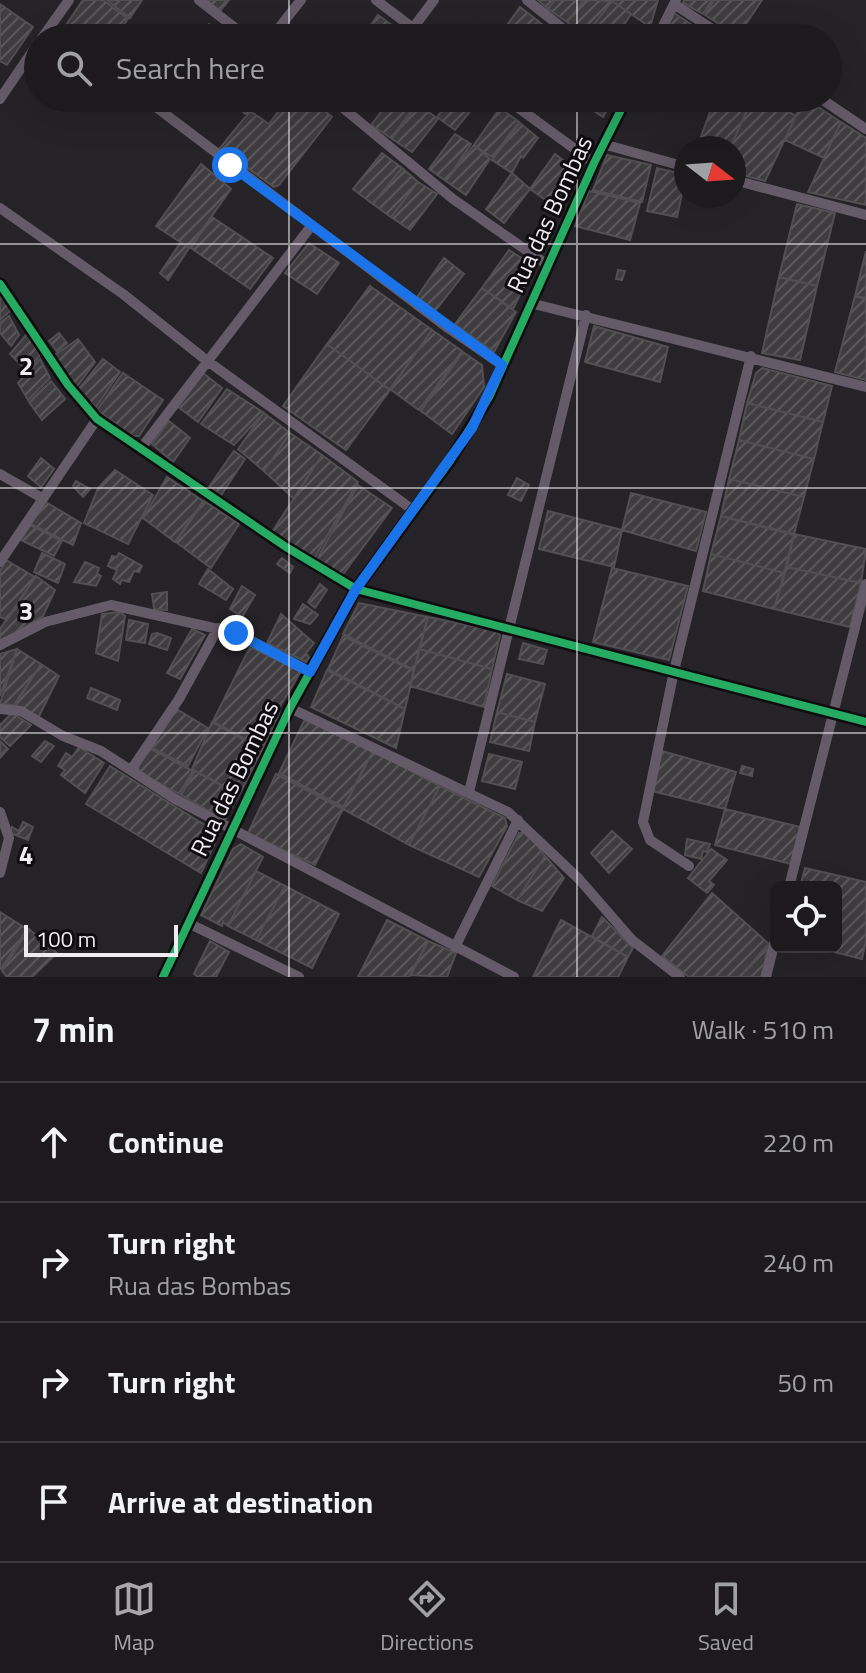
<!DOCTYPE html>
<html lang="en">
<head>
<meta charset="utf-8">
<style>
  body { margin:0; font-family:"Titillium Web",sans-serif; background:#252326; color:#f1f3f6 }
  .controls { position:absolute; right:24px; bottom:24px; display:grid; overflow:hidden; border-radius:12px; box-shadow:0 8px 32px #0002 }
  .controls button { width:72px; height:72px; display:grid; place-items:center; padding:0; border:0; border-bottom:2px solid #3a383b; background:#1c1a1d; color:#f1f3f6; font:40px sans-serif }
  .compass { position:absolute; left:674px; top:136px; width:72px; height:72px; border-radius:50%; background:#1c1a1d; box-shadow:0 8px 32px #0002; rotate:107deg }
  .scale { position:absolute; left:24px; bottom:20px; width:154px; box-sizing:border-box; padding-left:8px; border:4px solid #efecf1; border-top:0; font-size:22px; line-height:28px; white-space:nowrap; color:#efecf1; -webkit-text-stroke:6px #0e0c0f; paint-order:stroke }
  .stop { position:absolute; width:24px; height:24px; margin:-18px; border:6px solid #1a73e8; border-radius:50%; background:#fff }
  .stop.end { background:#1a73e8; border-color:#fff; box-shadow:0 2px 8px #0008 }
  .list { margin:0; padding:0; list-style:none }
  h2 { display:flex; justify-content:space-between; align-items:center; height:104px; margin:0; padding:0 32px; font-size:34px }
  h2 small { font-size:26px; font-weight:400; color:#a0a1a4 }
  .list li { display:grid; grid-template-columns:52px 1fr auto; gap:24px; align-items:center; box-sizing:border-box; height:120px; padding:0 32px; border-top:2px solid #3a383b }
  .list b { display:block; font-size:30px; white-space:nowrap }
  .list p { margin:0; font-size:26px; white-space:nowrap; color:#a0a1a4 }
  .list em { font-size:26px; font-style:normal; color:#a0a1a4 }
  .icon { flex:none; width:44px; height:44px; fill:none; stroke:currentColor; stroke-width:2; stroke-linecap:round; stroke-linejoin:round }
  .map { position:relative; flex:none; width:866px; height:977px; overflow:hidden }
  .search { position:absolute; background:#1c1a1d; box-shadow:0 8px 32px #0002; left:24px; right:24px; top:24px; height:88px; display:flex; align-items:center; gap:20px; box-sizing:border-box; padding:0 28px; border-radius:44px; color:#a0a1a4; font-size:30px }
  .sheet { height:584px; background:#1c1a1d }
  nav { display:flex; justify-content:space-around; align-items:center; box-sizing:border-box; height:112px; border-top:2px solid #3a383b; background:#1c1a1d; font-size:22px; color:#a0a1a4 }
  nav a { display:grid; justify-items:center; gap:4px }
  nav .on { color:#a8a6aa }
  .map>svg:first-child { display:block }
  .building { fill:url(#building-hatch); stroke:#524f53; stroke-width:2 }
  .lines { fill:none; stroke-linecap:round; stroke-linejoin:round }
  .street { stroke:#655b68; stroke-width:10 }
  .cycleway-casing { stroke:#0e0c0f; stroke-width:13 }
  .cycleway { stroke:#26ab63; stroke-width:8 }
  .route { stroke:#1a73e8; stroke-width:10 }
  .grid { fill:none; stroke:#efecf1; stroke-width:2; stroke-opacity:0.55 }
  .labels { text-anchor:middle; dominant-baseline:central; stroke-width:6; stroke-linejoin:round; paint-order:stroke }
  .street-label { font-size:24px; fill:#efecf1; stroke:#0e0c0f }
  .grid-label { font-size:26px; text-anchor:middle; font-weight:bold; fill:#efecf1; stroke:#0e0c0f; stroke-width:6; stroke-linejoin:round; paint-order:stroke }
</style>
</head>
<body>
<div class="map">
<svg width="866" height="977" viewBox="0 0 866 977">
  <defs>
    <pattern id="building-hatch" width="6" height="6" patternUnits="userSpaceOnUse" patternTransform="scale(2)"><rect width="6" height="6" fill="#3e3c3f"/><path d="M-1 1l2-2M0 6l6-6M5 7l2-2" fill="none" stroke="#5a585b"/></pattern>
  </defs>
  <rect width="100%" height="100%" fill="#252327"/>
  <path class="building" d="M83,0H103L128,19L114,38H77L64,28Z
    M107,0H142L130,18Z
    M207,0H229L220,11Z
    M538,0H555L548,9Z
    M555,0H584L567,22L548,9Z
    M584,0L612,1L585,36L567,22Z
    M613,0H658L650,27L612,1Z
    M684,0H712L703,14L683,3Z
    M714,0H762L738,36L705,15Z
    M612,1L631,14L620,31L617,29L612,38L585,36Z
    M0,4L33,27L7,65L0,61Z
    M520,7L538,21L526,38H498Z
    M674,13L712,38H662Z
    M378,15L396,28L392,38H362Z
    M538,21L557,36L556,38H526Z
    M209,24L230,38H199Z
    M314,25L331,38H304Z
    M478,25L495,38H468Z
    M229,98H260L247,115L228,100Z
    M288,98H309L332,117L279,185L274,187L220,148L250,111L269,124Z
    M392,98H410L417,103L391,138L371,125Z
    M452,98H481L455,130L437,117Z
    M715,98L748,108L730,148H697Z
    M725,98H753L748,108Z
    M753,98H762L796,116L765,181L734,173V148H730Z
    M804,98L841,122L824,158L785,140Z
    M597,101L608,108L603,117L590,108Z
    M418,104L438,119L412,152L392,139Z
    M500,108L519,122L492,157L474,145Z
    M841,122L866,138V205L808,192Z
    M520,123L538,138L523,158L521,156L512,173L492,160Z
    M455,134L471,144L446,181L429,169Z
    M474,145L490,159L466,195L446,181Z
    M382,153L402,168L373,204L353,189Z
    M555,154L577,171L560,210L530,189Z
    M607,155L651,165L642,202L593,190Z
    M201,164L231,189L189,248L156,226Z
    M402,168L418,182L391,217L373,204Z
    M657,168L686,175L677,217L647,211Z
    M512,173L530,189L504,223L486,209Z
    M418,182L437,194L410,230L391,217Z
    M589,191L640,203L630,240L575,226Z
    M797,204L835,213L817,286L779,277Z
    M212,217L273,258L250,289L191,248Z
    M181,242L189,248L168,280L160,273Z
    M309,243L339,263L317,294L285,273Z
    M509,250L534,266L513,309L482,288Z
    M866,251V298L855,296Z
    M444,258L464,274L435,311L417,297Z
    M618,270L625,271L622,280L616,279Z
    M779,277L817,286L800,360L762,353Z
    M370,286L432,330L390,390L327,344Z
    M482,288L516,312L494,352L455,324Z
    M0,290L12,309L0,320Z
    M855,296L866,299V380L835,372Z
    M9,316L19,335L11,346L0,333V323Z
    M594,326L668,347L660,382L585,362Z
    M432,330L462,351L419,410L390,389Z
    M59,333L67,343L57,351L49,341Z
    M27,334L41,354L27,371L10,354Z
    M78,339L95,362L75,389L52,357Z
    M327,344L390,390L346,450L283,406Z
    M463,352L482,365L484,387L452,434L421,411Z
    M40,359L50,378L28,400L18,383Z
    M103,359L120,372L96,407L77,391Z
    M762,368L832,386L823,422L747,403L756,373Z
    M123,373L163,400L139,436H132L97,410Z
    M203,373L222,388L198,422L177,406Z
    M51,381L65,399L42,420L29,402Z
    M227,389L264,413L234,445L201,424Z
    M747,403L823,422L814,459L739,440Z
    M264,413L290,433L264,471L238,449Z
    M169,421L190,438L173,462L152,444Z
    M290,433L322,455L294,499L264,471Z
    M739,440L814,459L804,497L729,479Z
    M234,451L245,459L221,495L209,487Z
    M322,455L358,482L314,559L272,532Z
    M41,458L54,469L41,487L28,476Z
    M115,470L153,495L128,544L84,523L98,488Z
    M167,477L203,501L175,542L143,518Z
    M517,478L529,485L521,501L508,495Z
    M729,479L804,497L794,534L721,516Z
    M76,481L90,489L83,497L73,486Z
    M358,485L392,508L341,577L316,561Z
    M631,493L706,512L696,551L622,530Z
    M44,501L81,523L73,545L31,524Z
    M204,501L239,524L211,568L176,542Z
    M548,511L622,530L614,567L539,549Z
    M721,516L794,535L784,573L711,554Z
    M30,525L62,541L54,556L21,540Z
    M794,534L866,549L861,583L787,567Z
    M42,553L65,564L58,583L34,572Z
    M119,553L142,566L139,572L134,571L129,582L122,580L120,584L113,579L117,570L108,566L112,556L117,557Z
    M711,554L784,573L774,609L703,591Z
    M282,558L293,567L290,573L277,564Z
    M6,560L35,577L7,620L0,617V571Z
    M85,562L99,568L97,574L101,576L96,586L74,582Z
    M787,567L861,583L850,627L774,609Z
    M612,568L688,586L669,660L593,642Z
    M208,569L233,589L226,600L199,584Z
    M36,576L55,590L43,616L0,642V629Z
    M320,584L327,590L315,608L308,602Z
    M242,586L255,595L242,617L230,609Z
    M167,592V610L154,609L152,594Z
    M359,603L428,617L414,670L343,634Z
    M303,604L318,615L310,624L294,619Z
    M120,612L125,616L118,661L96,653L102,614Z
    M281,614L314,643L306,653L309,657L306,662L267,643Z
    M428,617L497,631L500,636L492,669L419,649Z
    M129,620L148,624L145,643L126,640Z
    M192,629L205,635L180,679L167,673Z
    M157,633L171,638L167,650L149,644L152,634Z
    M343,636L414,671L405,709L328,669Z
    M523,643L547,650L543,664L519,659Z
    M250,647L301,671L279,708L280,716L263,749L213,721Z
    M17,649L41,664L14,705L0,704Z
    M17,649L0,696V654Z
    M419,649L492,669L484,707L410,686Z
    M41,664L59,676L38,718L15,705Z
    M327,670L405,709L396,748L311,707Z
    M507,674L545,684L535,722L497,712Z
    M91,688L120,700L117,710L87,698Z
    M175,708L208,728L188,766L150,747Z
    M497,712L535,722L529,751L490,742Z
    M12,713L31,725L10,746L0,737V725Z
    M310,720L373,751L343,807L279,773L304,721Z
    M212,722L262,750L239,795L192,769Z
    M0,741L8,749L0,758Z
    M45,741L54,746L41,762L32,756Z
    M79,747L104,763L85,793L61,775L65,770L58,766L66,753L72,757Z
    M149,748L193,771L179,794L140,773L138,767Z
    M373,751L440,786L409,845L343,809Z
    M662,751L736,772L725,809L652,791Z
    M489,754L522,762L515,789L482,781Z
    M110,766L219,834L201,873L86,804Z
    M742,766L753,769L752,776L740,773Z
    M195,771L239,795L225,820L181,795Z
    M276,774L343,809L315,865L248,833Z
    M440,786L505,818L507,826L479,877L409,845Z
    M725,809L800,827L791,864L715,845Z
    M23,822L33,827L28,840L10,833L12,827L19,831Z
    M612,831L632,849L609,873L591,853Z
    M526,832L545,856L517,900L492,886L519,833Z
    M687,839L710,844L707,852L703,851L701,859L685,855Z
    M241,844L263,857L228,926L223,922L222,926L201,915L233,849Z
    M711,849L727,860L709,881L714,885L707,893L688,878Z
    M545,856L564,878L542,911L517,900Z
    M805,868L866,882V941L862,959L814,947H836V887H800Z
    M256,871L285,886L256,940L228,926Z
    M285,886L339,914L312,968L256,940Z
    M712,893L769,944L740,977H689L662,956Z
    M0,912L27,929L1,969L0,968Z
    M602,917L633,948L628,957L592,936Z
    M387,920L428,941L409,977H358Z
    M561,920L628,957L618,977H533Z
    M29,929L57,953L32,977H7L2,971Z
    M210,941L229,952L216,977H198L194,974Z
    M428,941L456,953L447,977L411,975Z
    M769,944L761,977H740L762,951Z"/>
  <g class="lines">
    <path class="street" d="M199,0L248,38
      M376,0L426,38
      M527,0L575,38
      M674,4L726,38
      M413,28L434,0
      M42,38L69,0
      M271,38L301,0
      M657,38L676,0
      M144,98L448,328L502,365
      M331,98L453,199L549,266
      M505,98L594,163
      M820,98L866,129
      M0,99L38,43
      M603,144L686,167
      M734,180L866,215
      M0,208L123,294L206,360L413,510
      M0,284L68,385L97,419L286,547L356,589L866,722
      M530,303L866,387
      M142,447L312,225
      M0,474L42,498
      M0,562L97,419
      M0,645L45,622L111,605L236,633L310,672
      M290,708L508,812L579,879L632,940L680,977
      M0,709L21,711L63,736L101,751L175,799L514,977
      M131,770L179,699L218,628
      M469,792L586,315
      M0,812L9,838L0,873
      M689,866L650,840L643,822L674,671L751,356
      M789,887L866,584
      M188,923L299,977
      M455,947L518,820
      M163,977L290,708L356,589L450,461L489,397L594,163L627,98
      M766,977L776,937"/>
    <defs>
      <path id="cycleway" d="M0,284L68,385L97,419L286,547L356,589L866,722
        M163,977L290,708L356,589L450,461L489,397L594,163L627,98"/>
    </defs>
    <use href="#cycleway" class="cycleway-casing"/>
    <use href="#cycleway" class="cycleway"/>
  </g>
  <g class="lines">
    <path class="route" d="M230,165L502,365L472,428L356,589L310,672L236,633"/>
  </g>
  <path class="grid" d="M289,0V38M577,0V38M289,98V977M577,98V977M0,244H866M0,488H866M0,733H866"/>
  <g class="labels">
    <g class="street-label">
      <text transform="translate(549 214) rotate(-65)">Rua das Bombas</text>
      <text transform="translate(234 778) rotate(-64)">Rua das Bombas</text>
    </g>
  </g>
  <g class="grid-label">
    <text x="26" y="375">2</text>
    <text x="26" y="620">3</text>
    <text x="26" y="864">4</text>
  </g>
</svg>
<div class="controls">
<button><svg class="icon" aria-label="locate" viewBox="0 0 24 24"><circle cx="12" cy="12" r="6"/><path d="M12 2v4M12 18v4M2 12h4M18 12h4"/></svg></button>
</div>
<svg class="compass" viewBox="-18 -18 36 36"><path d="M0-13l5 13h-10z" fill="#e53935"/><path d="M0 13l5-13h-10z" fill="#a0a1a4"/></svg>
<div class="scale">100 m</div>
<div class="stop" style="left:230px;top:165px"></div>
<div class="stop end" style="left:236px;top:633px"></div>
<div class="search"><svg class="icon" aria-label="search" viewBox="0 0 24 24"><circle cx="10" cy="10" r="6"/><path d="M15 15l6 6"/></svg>Search here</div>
</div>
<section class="sheet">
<h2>7 min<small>Walk · 510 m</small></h2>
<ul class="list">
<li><svg class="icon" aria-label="ahead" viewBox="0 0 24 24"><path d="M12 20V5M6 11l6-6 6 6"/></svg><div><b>Continue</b></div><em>220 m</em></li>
<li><svg class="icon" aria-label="right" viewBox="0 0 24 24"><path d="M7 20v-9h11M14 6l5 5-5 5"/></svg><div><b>Turn right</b><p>Rua das Bombas</p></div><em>240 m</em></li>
<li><svg class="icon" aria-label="right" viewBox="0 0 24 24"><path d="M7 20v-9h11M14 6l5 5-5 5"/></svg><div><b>Turn right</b></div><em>50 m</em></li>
<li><svg class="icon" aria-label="arrive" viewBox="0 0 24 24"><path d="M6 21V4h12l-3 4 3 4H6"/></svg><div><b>Arrive at destination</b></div></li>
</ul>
</section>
<nav>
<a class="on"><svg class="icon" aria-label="map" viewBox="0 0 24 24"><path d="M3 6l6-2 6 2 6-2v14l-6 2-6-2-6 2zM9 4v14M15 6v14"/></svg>Map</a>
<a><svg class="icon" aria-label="directions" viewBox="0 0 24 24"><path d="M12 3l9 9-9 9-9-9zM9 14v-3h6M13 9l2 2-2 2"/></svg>Directions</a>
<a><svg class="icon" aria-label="saved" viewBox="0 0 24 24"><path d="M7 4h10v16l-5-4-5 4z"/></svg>Saved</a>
</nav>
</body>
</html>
